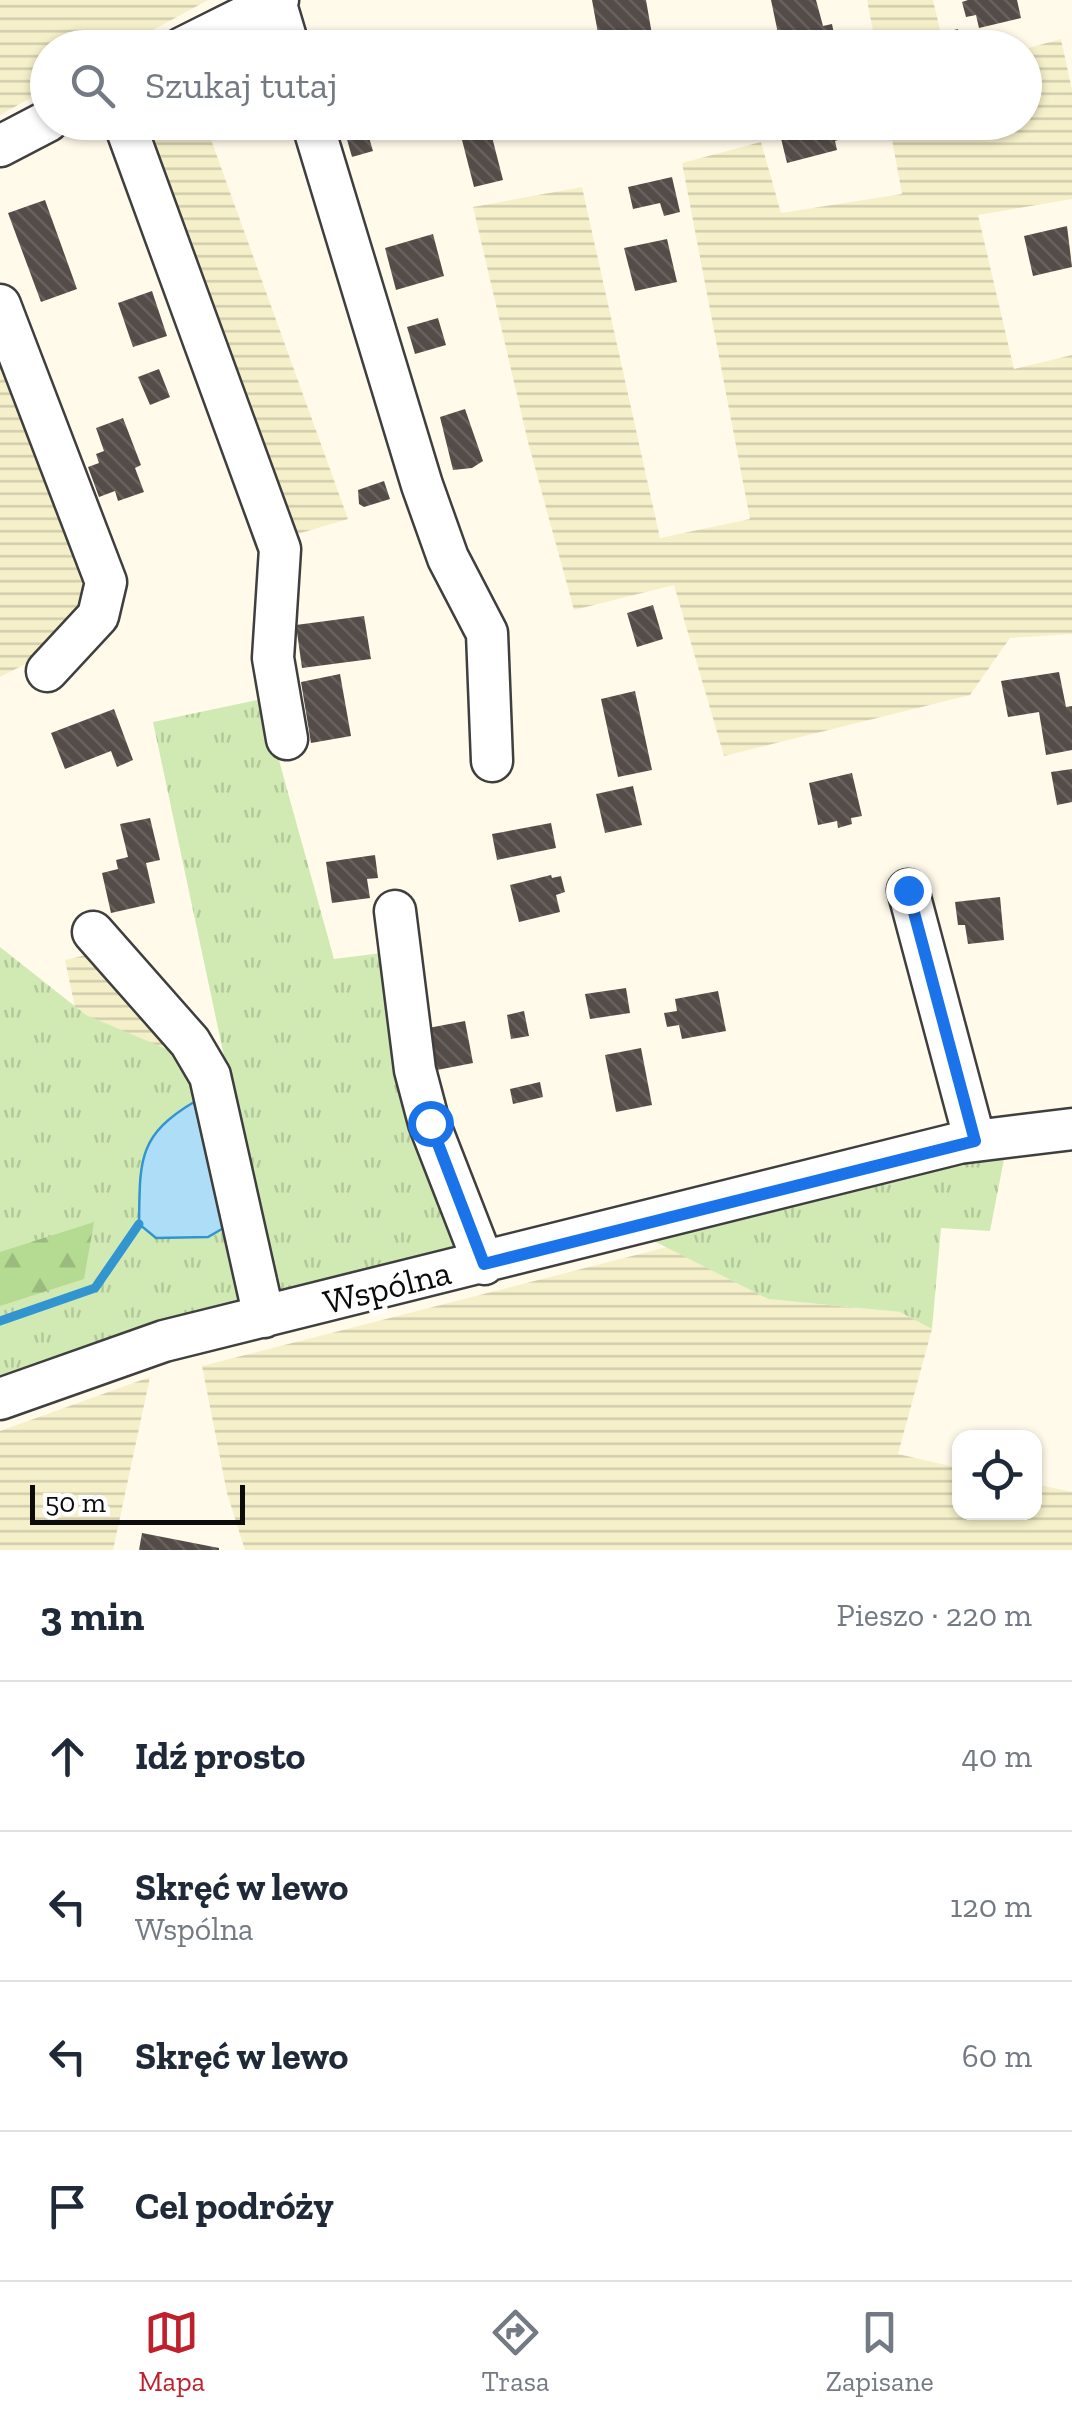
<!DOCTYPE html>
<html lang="pl">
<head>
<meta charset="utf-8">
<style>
  body { margin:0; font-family:"Zilla Slab",serif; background:#f6f6f7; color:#1f2937 }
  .controls { position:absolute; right:30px; bottom:30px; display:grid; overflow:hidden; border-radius:20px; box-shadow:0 2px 8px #0004 }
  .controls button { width:90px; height:90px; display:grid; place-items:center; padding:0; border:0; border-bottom:2px solid #e0e1e3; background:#fff; color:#1f2937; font:50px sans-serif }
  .scale { position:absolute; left:30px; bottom:25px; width:215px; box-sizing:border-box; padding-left:10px; border:5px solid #0c0c0c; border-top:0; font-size:28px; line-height:35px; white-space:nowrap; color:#0c0c0c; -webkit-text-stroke:8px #fff; paint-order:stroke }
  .stop { position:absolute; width:30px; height:30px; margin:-22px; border:8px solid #1a73e8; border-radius:50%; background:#fff }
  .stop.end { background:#1a73e8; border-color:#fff; box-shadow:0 2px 10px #0008 }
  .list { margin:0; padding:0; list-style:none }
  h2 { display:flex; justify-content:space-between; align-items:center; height:130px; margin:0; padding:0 40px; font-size:42px }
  h2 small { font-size:32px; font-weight:400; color:#747a83 }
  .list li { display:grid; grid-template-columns:65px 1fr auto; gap:30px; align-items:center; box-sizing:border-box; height:150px; padding:0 40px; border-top:2px solid #e0e1e3 }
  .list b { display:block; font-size:38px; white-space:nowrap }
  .list p { margin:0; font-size:32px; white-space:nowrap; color:#747a83 }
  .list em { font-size:32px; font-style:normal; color:#747a83 }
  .icon { flex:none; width:55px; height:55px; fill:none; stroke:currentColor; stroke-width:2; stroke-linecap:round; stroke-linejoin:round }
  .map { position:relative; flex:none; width:1072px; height:1550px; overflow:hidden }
  .search { position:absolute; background:#fff; box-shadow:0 2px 8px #0004; left:30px; right:30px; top:30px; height:110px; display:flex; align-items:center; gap:25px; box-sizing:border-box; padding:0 35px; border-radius:55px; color:#747a83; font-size:38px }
  .sheet { height:730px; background:#fff }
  nav { display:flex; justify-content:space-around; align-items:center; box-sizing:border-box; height:140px; border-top:2px solid #e0e1e3; background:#fff; font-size:28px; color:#747a83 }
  nav a { display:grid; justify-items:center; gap:5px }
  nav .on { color:#be212c }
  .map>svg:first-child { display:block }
  .farmland { fill:url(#farmland-rules) }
  .grass { fill:url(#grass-tufts) }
  .forest { fill:url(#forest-firs) }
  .water { fill:#aedef7; stroke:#3395d0; stroke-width:2.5 }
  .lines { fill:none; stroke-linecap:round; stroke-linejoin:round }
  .stream { stroke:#3395d0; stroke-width:9 }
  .building { fill:url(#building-back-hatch) }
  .minor-casing { stroke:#3f3f3f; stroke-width:45 }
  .minor { stroke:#fff; stroke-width:40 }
  .route { stroke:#1a73e8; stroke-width:12 }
  .labels { text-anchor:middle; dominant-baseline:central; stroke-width:10; stroke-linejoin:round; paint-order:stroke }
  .street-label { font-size:35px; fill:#0c0c0c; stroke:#fff }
</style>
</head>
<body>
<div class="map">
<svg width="1072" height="1550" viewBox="0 0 1072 1550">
  <defs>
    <pattern id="farmland-rules" width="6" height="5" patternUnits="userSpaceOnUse" patternTransform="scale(2.5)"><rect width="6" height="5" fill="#f5f0ca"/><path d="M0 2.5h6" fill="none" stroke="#d1cdac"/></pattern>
    <pattern id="grass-tufts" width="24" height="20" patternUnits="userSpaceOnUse" patternTransform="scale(2.5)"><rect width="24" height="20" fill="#d1eab4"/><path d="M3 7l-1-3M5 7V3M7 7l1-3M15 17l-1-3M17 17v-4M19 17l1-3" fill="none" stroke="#b2c89a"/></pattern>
    <pattern id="forest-firs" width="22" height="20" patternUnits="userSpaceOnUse" patternTransform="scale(2.5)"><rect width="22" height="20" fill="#b5db92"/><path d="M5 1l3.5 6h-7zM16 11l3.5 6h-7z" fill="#9abb7d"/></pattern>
    <pattern id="building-back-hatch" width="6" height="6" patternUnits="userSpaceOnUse" patternTransform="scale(2.5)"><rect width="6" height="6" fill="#544c48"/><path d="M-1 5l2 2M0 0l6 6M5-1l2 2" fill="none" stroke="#68615e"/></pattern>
  </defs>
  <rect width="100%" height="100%" fill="#fffaea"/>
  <path class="farmland" d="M0,0H208L122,47L48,48L47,89L0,115Z
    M867,0H933L944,47H876Z
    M1061,39L1072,90V199L978,215L1014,369L1072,355V634L1010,638L970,695L724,756L674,585L574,610L528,442L473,207L582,187L660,538L750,519L682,163L761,142L781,213L902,194L889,123L1024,122L1025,49Z
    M123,123H205L348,519L284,538Z
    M0,324L95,586L49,652L0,677Z
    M95,953L161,1029L168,1096L104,1144L65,960Z
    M667,1247L768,1299L900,1312L932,1329L898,1454L959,1468L960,1512H1034L1035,1484L1072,1492V1550H245L227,1493L202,1366Z
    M150,1377L113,1550H0V1431Z"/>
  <path class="grass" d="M262,699L334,959L382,953L469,1252L0,1385V947L86,1015L228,1075L153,722Z
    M1005,1154L990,1231L941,1228L932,1329L900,1312L768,1299L648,1238Z"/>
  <path class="forest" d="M94,1222L84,1279L0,1306V1252Z"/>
  <path class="water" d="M194,1102L227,1226L208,1237L156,1238L139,1224C140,1161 137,1136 194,1102Z"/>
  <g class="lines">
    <path class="stream" d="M0,1321L95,1288L139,1224"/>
  </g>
  <path class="building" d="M592,0H646L654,46L609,48L606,31L598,33Z
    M771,0H816L823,26L832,24L835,39L826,41L827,48H781Z
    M968,0H1017L1021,18L979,28L976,15L966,17L962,2Z
    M958,29L962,48H945L942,33Z
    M342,122L365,124L373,151L352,157Z
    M777,122L843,123L846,137L835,141L837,150L787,163Z
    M491,133L503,180L474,187L462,140Z
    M672,177L680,212L664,216L660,203L633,209L628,187Z
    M45,200L77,289L41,302L8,213Z
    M1067,226L1072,267L1033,276L1024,236Z
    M433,234L444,276L396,290L385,248Z
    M667,239L677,282L635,291L624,248Z
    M152,291L167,336L133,347L118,303Z
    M438,318L446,345L415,354L407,327Z
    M159,369L170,397L150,405L138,377Z
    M465,409L483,461L472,468L453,470L440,417Z
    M123,418L141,465L135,468L144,492L118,501L115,491L99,497L88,467L99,463L96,454L104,451L96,428Z
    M384,481L390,499L364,507L359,504L358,490Z
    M653,605L663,639L637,647L627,613Z
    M364,616L371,659L302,668L296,625Z
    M1059,672L1066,707L1072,706V750L1046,755L1039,712L1008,717L1001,681Z
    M340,674L351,736L311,743L301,682Z
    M635,691L652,770L618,777L601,699Z
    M114,709L133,760L117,767L111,751L65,769L51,733Z
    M1072,769V802L1057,805L1051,772Z
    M852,773L862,816L851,818L852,824L838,828L837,821L818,825L809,783Z
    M633,786L642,825L605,833L596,794Z
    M150,818L160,860L146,863L155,903L111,913L102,873L118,869L116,860L128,857L120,824Z
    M551,823L556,848L497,860L492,834Z
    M375,855L378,878L367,879L370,898L332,903L326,862Z
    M551,875L552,878L561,876L565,892L556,895L560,912L519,922L510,885Z
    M1000,897L1004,940L968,944L965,925H958L955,902Z
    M626,988L630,1013L590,1019L585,994Z
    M718,991L726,1031L682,1039L679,1025L667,1027L664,1013L677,1011L675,999Z
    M524,1011L529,1036L511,1039L507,1015Z
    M465,1021L473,1063L437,1070L433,1052L423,1054L418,1030Z
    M641,1048L652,1105L616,1112L605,1055Z
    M540,1082L543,1097L513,1104L510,1089Z
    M142,1533L219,1548V1550H139Z"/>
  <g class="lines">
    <defs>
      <path id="minor" d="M275,1L289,48
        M182,48L278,0
        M124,122L280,549L273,658L287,739
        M312,122L422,485L448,558L487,633L492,761
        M0,146L48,121
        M0,305L106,582L98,616L47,671
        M908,890L975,1141
        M395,911L415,1070L429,1123L484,1264
        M93,932L190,1042L210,1076L264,1317
        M0,1399L164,1341L959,1143L1072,1129"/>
    </defs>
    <use href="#minor" class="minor-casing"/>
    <use href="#minor" class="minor"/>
  </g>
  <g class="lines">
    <path class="route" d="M430,1123L484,1264L975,1141L908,890"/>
  </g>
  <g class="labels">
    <g class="street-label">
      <text transform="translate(387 1287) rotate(-14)">Wspólna</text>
    </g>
  </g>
</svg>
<div class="controls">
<button><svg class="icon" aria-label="locate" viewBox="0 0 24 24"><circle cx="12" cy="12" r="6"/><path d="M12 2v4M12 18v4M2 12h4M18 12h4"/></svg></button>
</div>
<div class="scale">50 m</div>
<div class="stop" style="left:430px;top:1123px"></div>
<div class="stop end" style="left:908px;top:890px"></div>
<div class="search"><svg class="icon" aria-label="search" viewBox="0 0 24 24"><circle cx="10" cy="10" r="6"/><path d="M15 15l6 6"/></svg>Szukaj tutaj</div>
</div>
<section class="sheet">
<h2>3 min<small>Pieszo · 220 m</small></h2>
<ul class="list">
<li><svg class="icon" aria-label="ahead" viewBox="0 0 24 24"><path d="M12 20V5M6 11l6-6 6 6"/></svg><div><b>Idź prosto</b></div><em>40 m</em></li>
<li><svg class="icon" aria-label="left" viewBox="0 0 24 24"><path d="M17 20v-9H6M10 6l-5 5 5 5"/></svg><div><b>Skręć w lewo</b><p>Wspólna</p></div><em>120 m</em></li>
<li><svg class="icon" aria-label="left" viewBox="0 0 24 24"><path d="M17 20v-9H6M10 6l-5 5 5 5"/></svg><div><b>Skręć w lewo</b></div><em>60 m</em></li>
<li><svg class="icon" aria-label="arrive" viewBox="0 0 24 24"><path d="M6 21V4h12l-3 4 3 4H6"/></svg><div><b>Cel podróży</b></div></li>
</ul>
</section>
<nav>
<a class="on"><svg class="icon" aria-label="map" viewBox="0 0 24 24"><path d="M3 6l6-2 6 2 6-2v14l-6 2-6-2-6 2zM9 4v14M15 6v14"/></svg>Mapa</a>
<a><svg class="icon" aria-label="directions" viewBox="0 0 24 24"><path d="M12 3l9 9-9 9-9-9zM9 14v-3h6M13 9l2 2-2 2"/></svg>Trasa</a>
<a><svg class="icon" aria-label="saved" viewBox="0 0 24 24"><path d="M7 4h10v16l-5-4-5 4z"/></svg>Zapisane</a>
</nav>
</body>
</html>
